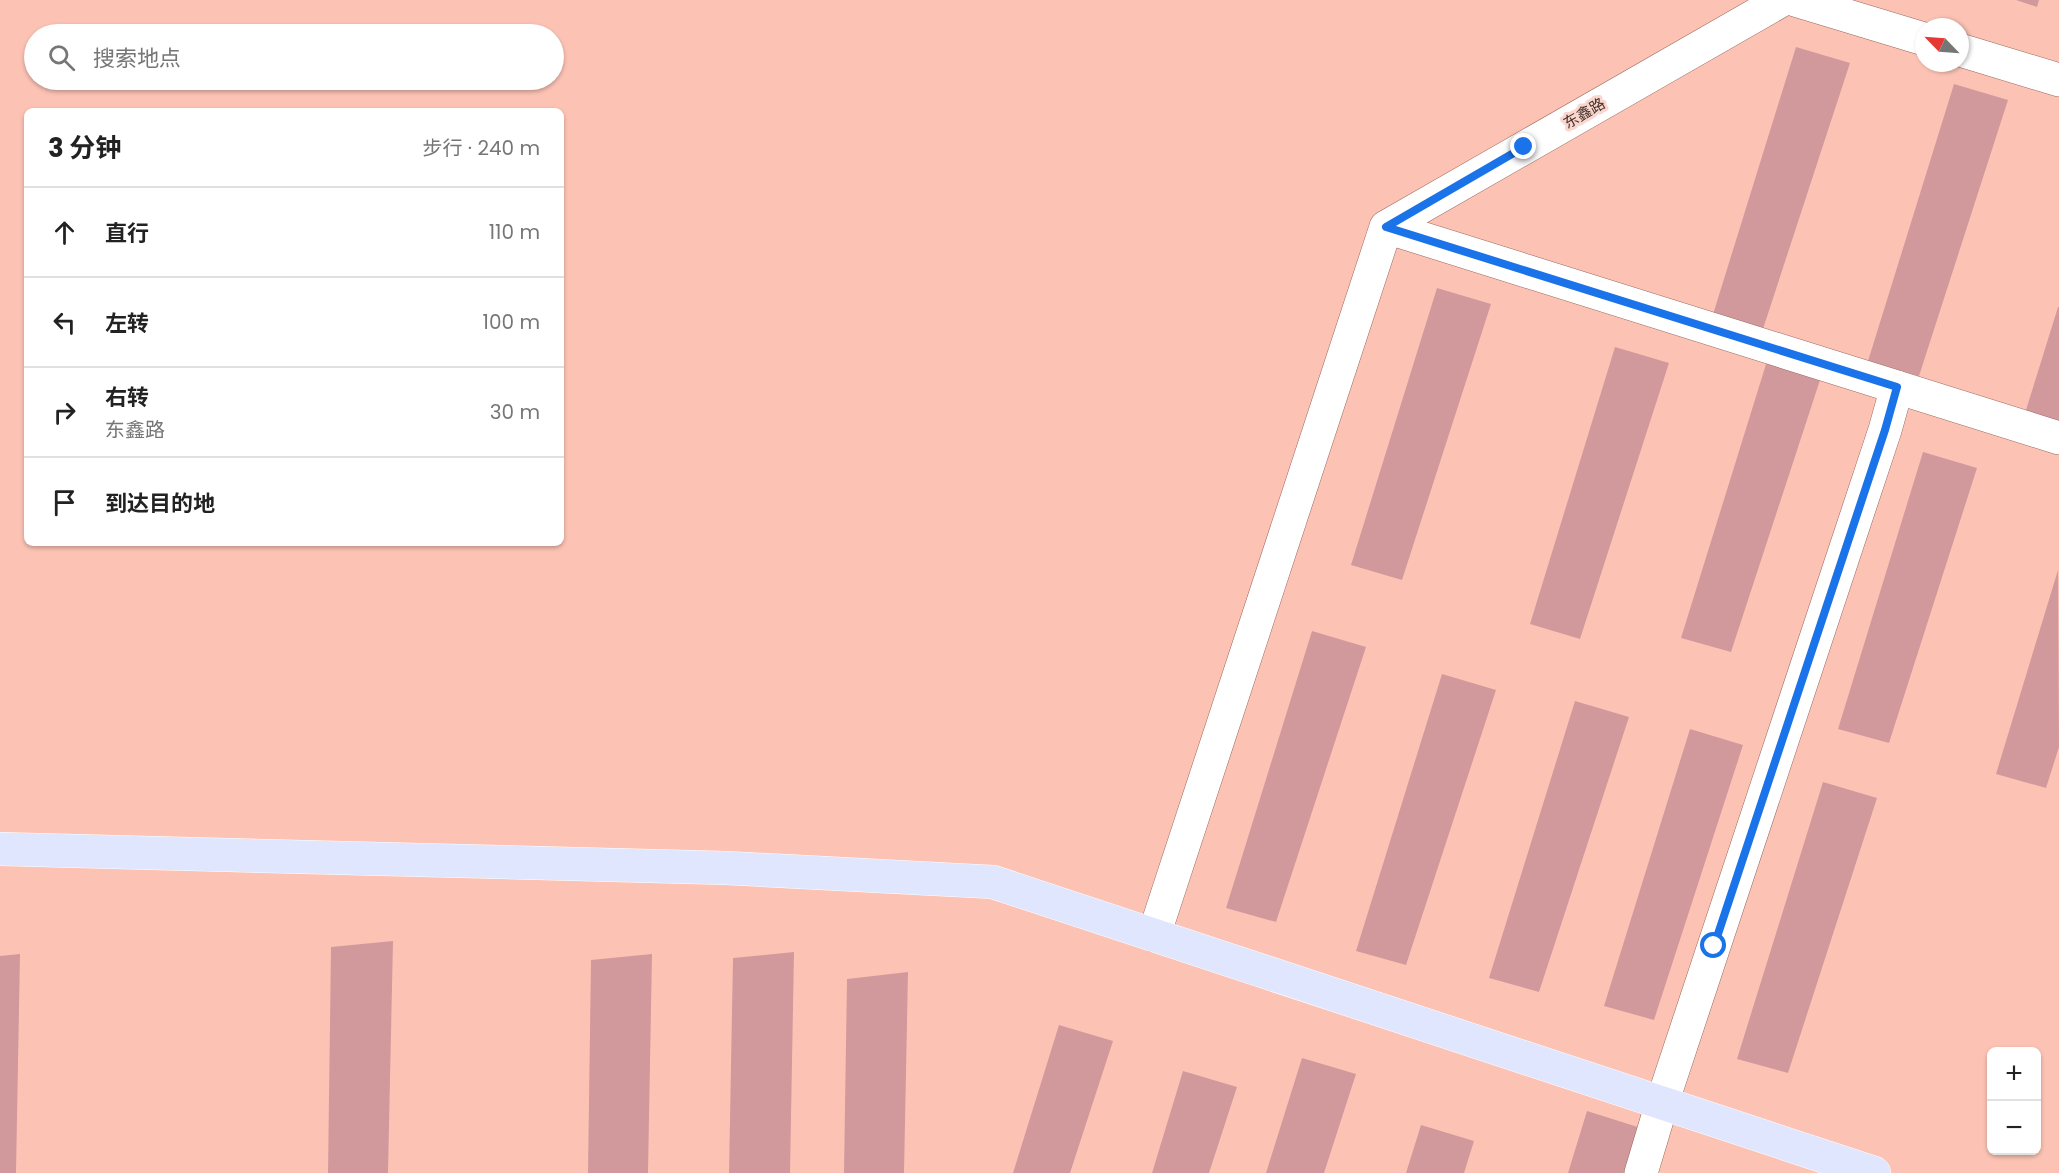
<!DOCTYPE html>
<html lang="zh">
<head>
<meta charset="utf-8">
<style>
  body { margin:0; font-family:Poppins,"Noto Sans SC",sans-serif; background:#f2f2f2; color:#222 }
  .controls { position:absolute; right:18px; bottom:18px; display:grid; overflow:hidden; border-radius:9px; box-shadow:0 2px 4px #0004 }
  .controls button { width:54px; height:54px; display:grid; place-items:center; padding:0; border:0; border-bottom:2px solid #e0e0e0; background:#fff; color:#222; font:30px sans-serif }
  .compass { position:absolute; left:1915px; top:18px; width:54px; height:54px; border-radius:50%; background:#fff; box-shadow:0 2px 4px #0004; rotate:295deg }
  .stop { position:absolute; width:18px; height:18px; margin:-14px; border:4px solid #1a73e8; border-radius:50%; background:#fff }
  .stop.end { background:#1a73e8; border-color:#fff; box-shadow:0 2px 6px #0008 }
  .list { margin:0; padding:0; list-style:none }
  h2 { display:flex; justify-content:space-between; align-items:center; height:78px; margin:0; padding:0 24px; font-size:26px }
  h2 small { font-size:20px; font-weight:400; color:#767676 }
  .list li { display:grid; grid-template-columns:39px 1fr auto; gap:18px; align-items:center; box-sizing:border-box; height:90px; padding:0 24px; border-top:2px solid #e0e0e0 }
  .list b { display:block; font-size:22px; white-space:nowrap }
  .list p { margin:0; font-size:20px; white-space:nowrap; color:#767676 }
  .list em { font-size:20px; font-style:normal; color:#767676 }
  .icon { flex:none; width:33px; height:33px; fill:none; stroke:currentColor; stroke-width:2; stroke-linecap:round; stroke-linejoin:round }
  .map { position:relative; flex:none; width:2059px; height:1173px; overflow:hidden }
  .search { position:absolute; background:#fff; box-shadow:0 2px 4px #0004; left:24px; top:24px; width:540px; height:66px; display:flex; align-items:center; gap:15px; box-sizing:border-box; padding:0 21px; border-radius:33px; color:#767676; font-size:22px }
  .panel { position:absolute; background:#fff; box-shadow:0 2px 4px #0004; left:24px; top:108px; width:540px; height:438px; border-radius:9px }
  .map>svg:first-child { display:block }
  .building { fill:#d2999d }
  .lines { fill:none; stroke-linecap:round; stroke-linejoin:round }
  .minor-casing { stroke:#9a675b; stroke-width:34 }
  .major-casing { stroke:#fff; stroke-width:34 }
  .minor { stroke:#fff; stroke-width:33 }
  .major { stroke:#dfe6fd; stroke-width:33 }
  .route { stroke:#1a73e8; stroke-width:8 }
  .labels { text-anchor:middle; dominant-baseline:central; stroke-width:6; stroke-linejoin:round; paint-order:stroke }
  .street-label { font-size:15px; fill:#48322c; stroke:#fad7ce }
</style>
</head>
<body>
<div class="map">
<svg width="2059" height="1173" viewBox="0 0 2059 1173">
  <rect width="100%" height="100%" fill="#fcc3b5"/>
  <path class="building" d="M2016,0H2039L2037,7Z
    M1796,47L1850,63L1760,338L1710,324Z
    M1954,84L2008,100L1919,376L1868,361Z
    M1437,288L1491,304L1402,580L1351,565Z
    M2058,307H2059V433L2022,423Z
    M1615,347L1669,363L1580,639L1530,624Z
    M1767,361L1821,377L1731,652L1681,638Z
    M1923,452L1977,468L1889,743L1838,729Z
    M2058,570L2059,747L2046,788L1996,774Z
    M1312,631L1366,647L1276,922L1226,908Z
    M1442,674L1496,690L1406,965L1356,951Z
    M1575,701L1629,717L1539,992L1489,978Z
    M1690,729L1743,745L1654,1020L1604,1006Z
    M1823,782L1877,798L1788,1073L1737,1059Z
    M393,941L388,1173H328L331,947Z
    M794,952L790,1173H729L733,958Z
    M20,954L16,1173H0V956Z
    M652,954L648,1173H588L591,960Z
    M908,972L904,1173H844L847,979Z
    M1059,1025L1113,1041L1070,1173H1013Z
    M1302,1058L1356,1074L1324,1173H1266Z
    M1183,1071L1237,1087L1209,1173H1152Z
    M1587,1111L1641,1128L1627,1173H1568Z
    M1421,1125L1474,1141L1464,1173H1406Z"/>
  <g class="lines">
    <defs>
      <path id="minor" d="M1795,0L1924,39
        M1960,50L2059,80
        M1386,227L2059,438
        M1386,227L1782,0
        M1154,935L1386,227
        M1641,1173L1662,1103L1885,430L1897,387"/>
      <path id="major" d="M0,849L726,868L993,882L1874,1173"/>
    </defs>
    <use href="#minor" class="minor-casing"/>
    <use href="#major" class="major-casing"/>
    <use href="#minor" class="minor"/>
    <use href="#major" class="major"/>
  </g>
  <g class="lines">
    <path class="route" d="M1524,147L1386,227L1897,387L1885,430L1714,946"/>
  </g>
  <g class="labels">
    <g class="street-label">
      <text transform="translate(1584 113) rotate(-30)">东鑫路</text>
    </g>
  </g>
</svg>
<div class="controls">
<button>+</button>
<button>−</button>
</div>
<svg class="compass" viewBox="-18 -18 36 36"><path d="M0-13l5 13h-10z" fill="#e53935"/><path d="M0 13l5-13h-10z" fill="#767676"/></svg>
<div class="stop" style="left:1714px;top:946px"></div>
<div class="stop end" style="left:1524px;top:147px"></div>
<div class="search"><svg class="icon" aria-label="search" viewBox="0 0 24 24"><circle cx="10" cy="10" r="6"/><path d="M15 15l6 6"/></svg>搜索地点</div>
<section class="panel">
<h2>3 分钟<small>步行 · 240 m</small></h2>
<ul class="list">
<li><svg class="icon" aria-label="ahead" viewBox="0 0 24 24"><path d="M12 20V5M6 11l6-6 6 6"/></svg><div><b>直行</b></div><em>110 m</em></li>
<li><svg class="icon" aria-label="left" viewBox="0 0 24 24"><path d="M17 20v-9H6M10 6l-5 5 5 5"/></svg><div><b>左转</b></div><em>100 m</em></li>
<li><svg class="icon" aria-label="right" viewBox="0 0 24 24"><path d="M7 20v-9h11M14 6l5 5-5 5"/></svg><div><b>右转</b><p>东鑫路</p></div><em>30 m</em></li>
<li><svg class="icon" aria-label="arrive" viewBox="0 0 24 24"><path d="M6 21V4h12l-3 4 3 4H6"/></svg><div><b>到达目的地</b></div></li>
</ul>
</section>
</div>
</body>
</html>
